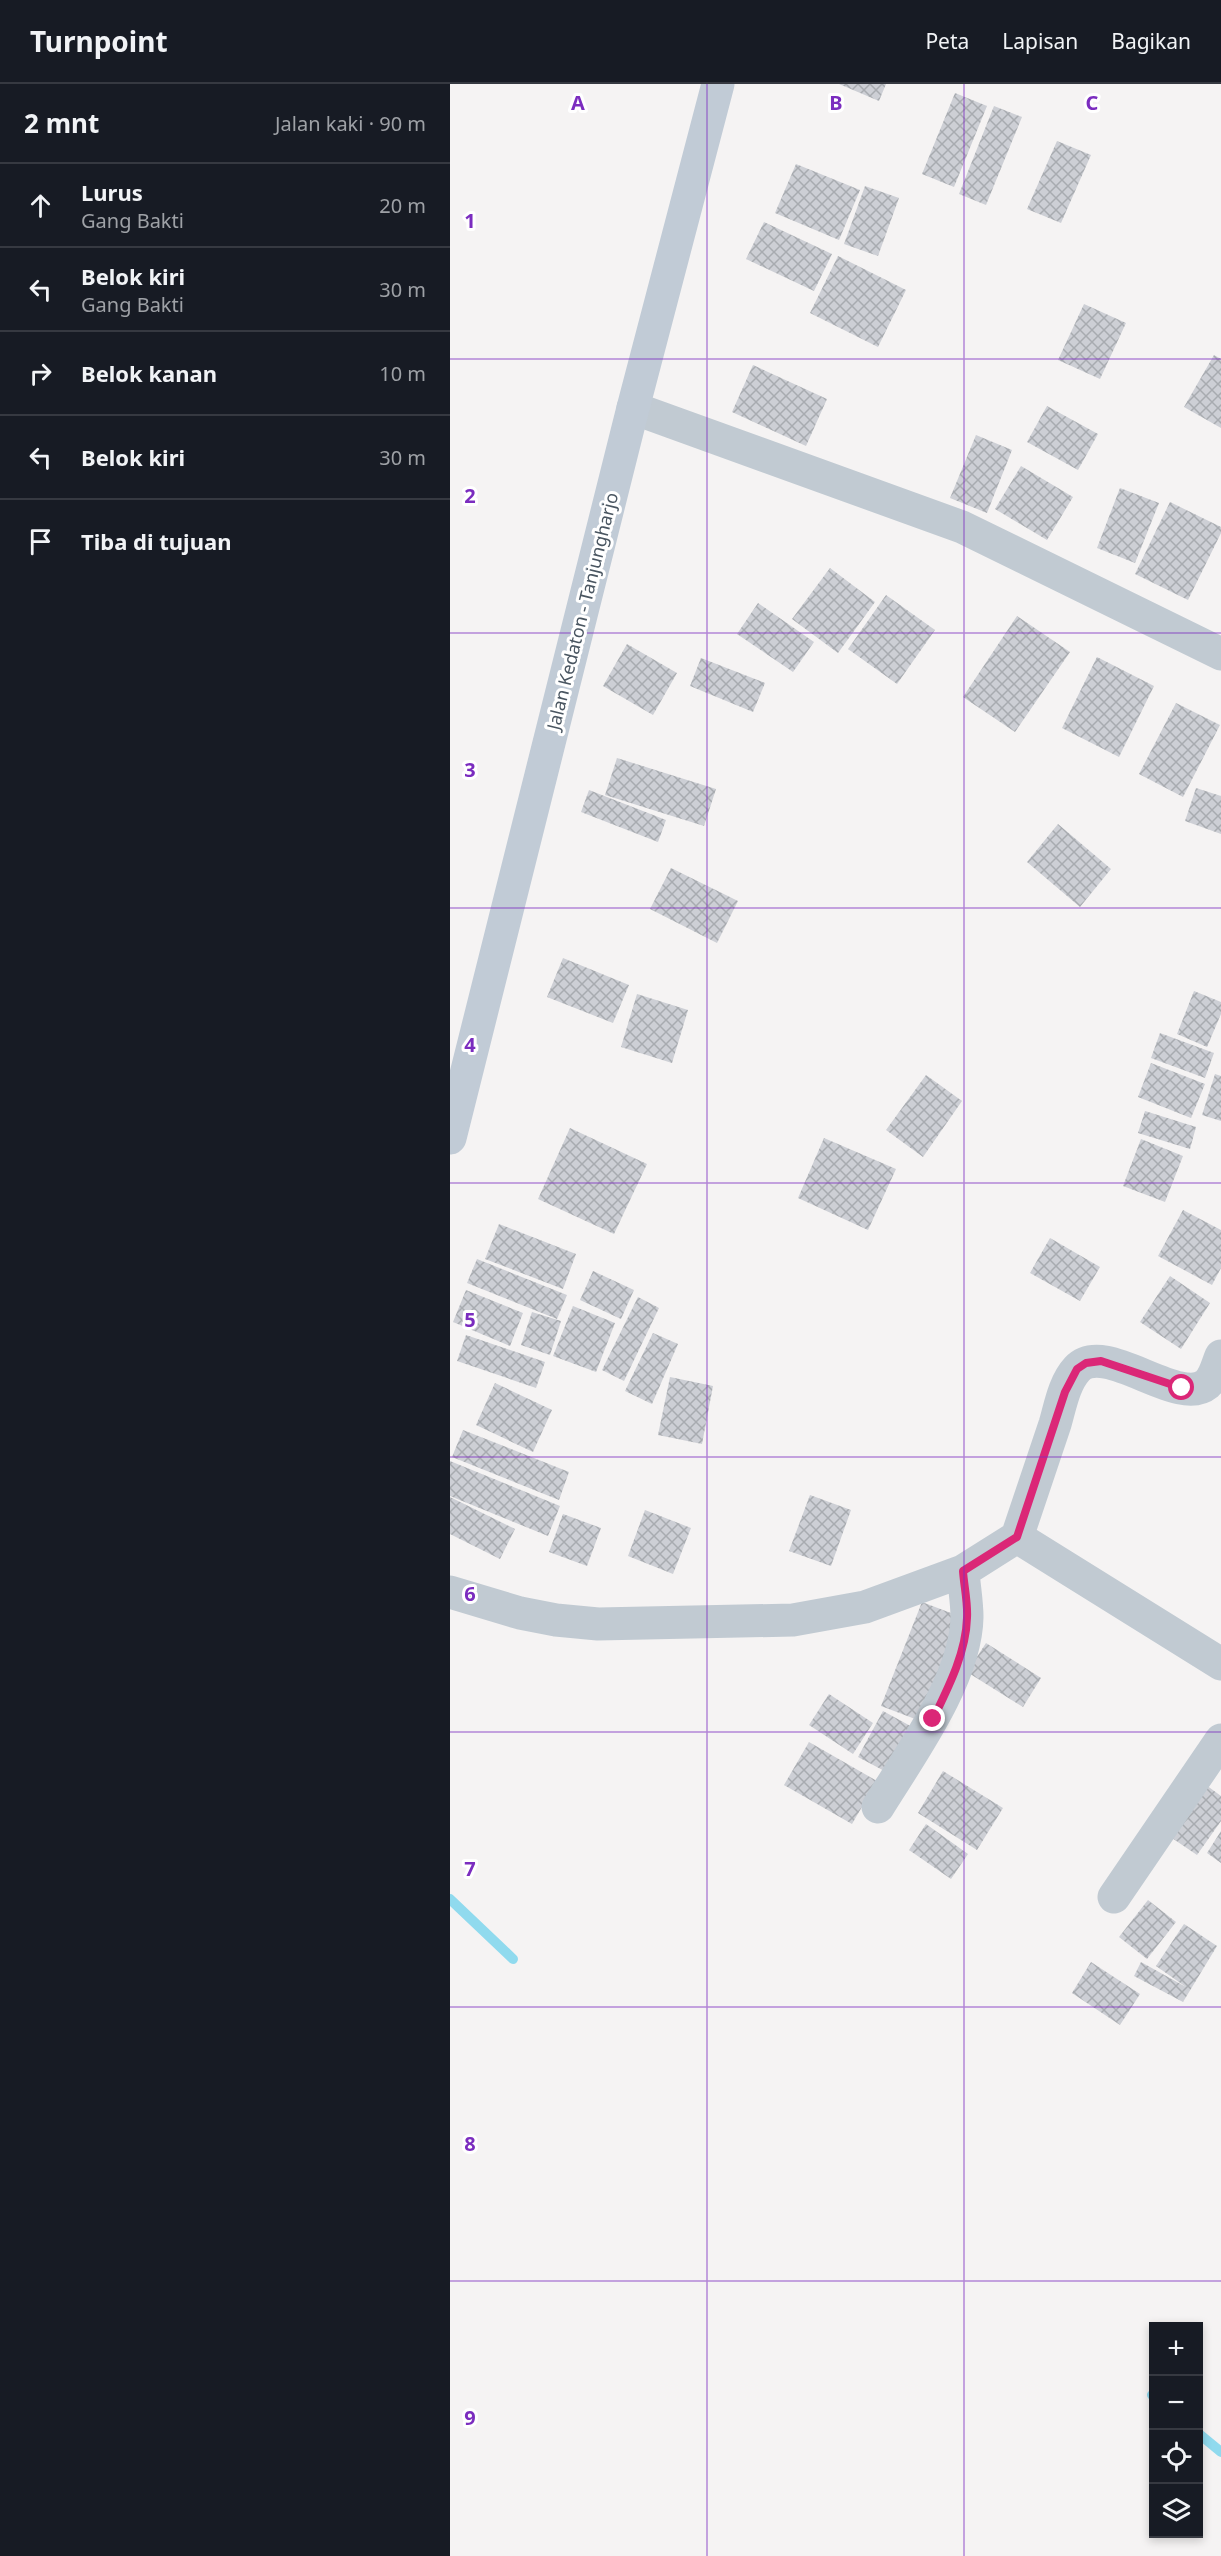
<!DOCTYPE html>
<html lang="id">
<head>
<meta charset="utf-8">
<style>
  body { margin:0; font-family:"Noto Sans",sans-serif; background:#242831; color:#f1f3f6 }
  .controls { position:absolute; right:18px; bottom:18px; display:grid; overflow:hidden; border-radius:0px; box-shadow:0 3px 9px #0003 }
  .controls button { width:54px; height:54px; display:grid; place-items:center; padding:0; border:0; border-bottom:2px solid #363941; background:#171b24; color:#f1f3f6; font:30px sans-serif }
  .stop { position:absolute; width:18px; height:18px; margin:-14px; border:4px solid #db2777; border-radius:50%; background:#fff }
  .stop.end { background:#db2777; border-color:#fff; box-shadow:0 2px 6px #0008 }
  .list { margin:0; padding:0; list-style:none }
  h2 { display:flex; justify-content:space-between; align-items:center; height:78px; margin:0; padding:0 24px; font-size:26px }
  h2 small { font-size:20px; font-weight:400; color:#9ea1a6 }
  .list li { display:grid; grid-template-columns:39px 1fr auto; gap:18px; align-items:center; box-sizing:border-box; height:84px; padding:0 24px; border-top:2px solid #363941 }
  .list b { display:block; font-size:22px; white-space:nowrap }
  .list p { margin:0; font-size:20px; white-space:nowrap; color:#9ea1a6 }
  .list em { font-size:20px; font-style:normal; color:#9ea1a6 }
  .icon { flex:none; width:33px; height:33px; fill:none; stroke:currentColor; stroke-width:2; stroke-linecap:round; stroke-linejoin:round }
  .map { position:relative; flex:none; width:771px; height:2472px; overflow:hidden }
  header { display:flex; align-items:center; gap:36px; box-sizing:border-box; height:84px; padding:0 30px; background:#171b24; border-bottom:2px solid #363941 }
  header strong { font-size:28px }
  nav { display:flex; gap:33px; margin-inline-start:auto; font-size:21px }
  main { display:flex }
  aside { flex:1; background:#171b24 }
  .map>svg:first-child { display:block }
  .lines { fill:none; stroke-linecap:round; stroke-linejoin:round }
  .stream { stroke:#90daee; stroke-width:10 }
  .building { fill:url(#building-cross-hatch) }
  .street { stroke:#c1cad2; stroke-width:33 }
  .secondary { stroke:#c1cbd6; stroke-width:33 }
  .route { stroke:#db2777; stroke-width:8 }
  .grid { fill:none; stroke:#7b2cbf; stroke-width:1.5; stroke-opacity:0.55 }
  .labels { text-anchor:middle; dominant-baseline:central; stroke-width:6; stroke-linejoin:round; paint-order:stroke }
  .street-label { font-size:18px; fill:#4a5661; stroke:#fff }
  .grid-label { font-size:20px; text-anchor:middle; font-weight:bold; fill:#7b2cbf; stroke:#fff; stroke-width:6; stroke-linejoin:round; paint-order:stroke }
</style>
</head>
<body>
<header>
<strong>Turnpoint</strong>
<nav><a>Peta</a><a>Lapisan</a><a>Bagikan</a></nav>
</header>
<main>
<aside>
<h2>2 mnt<small>Jalan kaki · 90 m</small></h2>
<ul class="list">
<li><svg class="icon" aria-label="ahead" viewBox="0 0 24 24"><path d="M12 20V5M6 11l6-6 6 6"/></svg><div><b>Lurus</b><p>Gang Bakti</p></div><em>20 m</em></li>
<li><svg class="icon" aria-label="left" viewBox="0 0 24 24"><path d="M17 20v-9H6M10 6l-5 5 5 5"/></svg><div><b>Belok kiri</b><p>Gang Bakti</p></div><em>30 m</em></li>
<li><svg class="icon" aria-label="right" viewBox="0 0 24 24"><path d="M7 20v-9h11M14 6l5 5-5 5"/></svg><div><b>Belok kanan</b></div><em>10 m</em></li>
<li><svg class="icon" aria-label="left" viewBox="0 0 24 24"><path d="M17 20v-9H6M10 6l-5 5 5 5"/></svg><div><b>Belok kiri</b></div><em>30 m</em></li>
<li><svg class="icon" aria-label="arrive" viewBox="0 0 24 24"><path d="M6 21V4h12l-3 4 3 4H6"/></svg><div><b>Tiba di tujuan</b></div></li>
</ul>
</aside>
<div class="map">
<svg width="771" height="2472" viewBox="0 0 771 2472">
  <defs>
    <pattern id="building-cross-hatch" width="8" height="8" patternUnits="userSpaceOnUse" patternTransform="scale(1.5)"><rect width="8" height="8" fill="#cdcfd5"/><path d="M0 0l8 8M0 8l8-8" fill="none" stroke="#a8abb0"/></pattern>
  </defs>
  <rect width="100%" height="100%" fill="#f5f3f3"/>
  <g class="lines">
    <path class="stream" d="M0,1815L63,1875
      M702,2311L704,2312
      M748,2349L771,2368"/>
  </g>
  <path class="building" d="M389,0H436L429,17Z
    M505,9L537,22L504,103L472,90Z
    M544,22L572,33L536,121L509,110Z
    M607,57L641,71L611,139L577,125Z
    M346,80L410,106L389,156L325,129Z
    M415,102L449,114L428,172L394,160Z
    M314,138L382,170L364,207L296,175Z
    M388,172L456,206L428,263L360,229Z
    M634,220L676,239L650,295L608,276Z
    M764,271L771,275V344L734,323Z
    M303,281L377,315L356,362L282,328Z
    M597,322L648,350L628,386L577,358Z
    M526,351L562,366L537,429L500,414Z
    M571,382L623,413L597,456L545,425Z
    M670,404L709,419L685,479L647,464Z
    M720,418L771,443V449L738,516L685,490Z
    M380,484L425,518L388,569L342,535Z
    M436,511L485,546L447,600L398,565Z
    M308,519L364,558L343,588L287,550Z
    M567,532L620,568L565,648L513,613Z
    M177,560L227,589L203,631L153,602Z
    M647,573L704,602L669,673L612,644Z
    M251,574L315,599L303,628L240,602Z
    M726,619L770,641L733,713L689,690Z
    M167,674L266,705L254,742L155,711Z
    M746,704L771,712V750L735,737Z
    M139,706L216,736L208,758L131,728Z
    M608,740L661,785L630,823L577,778Z
    M221,784L288,817L267,859L200,825Z
    M113,874L179,901L163,939L97,913Z
    M744,907L771,918V930L757,963L727,950Z
    M187,910L238,926L222,979L171,963Z
    M710,949L764,969L755,994L701,974Z
    M701,979L755,1000L741,1034L688,1013Z
    M765,990L771,992V1037L752,1031Z
    M476,991L512,1017L473,1073L436,1046Z
    M695,1027L746,1043L740,1065L688,1049Z
    M120,1044L197,1080L164,1150L88,1115Z
    M374,1054L446,1085L418,1146L348,1114Z
    M691,1055L733,1072L715,1118L673,1102Z
    M733,1126L771,1146V1184L762,1201L708,1172Z
    M49,1140L126,1170L113,1205L35,1175Z
    M600,1154L650,1183L630,1217L580,1189Z
    M27,1175L117,1211L107,1235L17,1199Z
    M143,1187L184,1206L171,1235L130,1216Z
    M720,1192L760,1219L731,1265L690,1238Z
    M16,1206L73,1229L60,1262L3,1238Z
    M188,1213L209,1224L174,1297L152,1286Z
    M123,1222L165,1239L146,1288L103,1272Z
    M82,1228L111,1237L100,1271L71,1261Z
    M203,1249L228,1260L202,1320L175,1307Z
    M16,1251L95,1278L86,1304L7,1277Z
    M220,1293L263,1302L252,1360L208,1351Z
    M45,1299L102,1326L83,1368L26,1341Z
    M13,1346L119,1388L109,1416L2,1373Z
    M0,1377L110,1422L98,1452L0,1412Z
    M360,1411L401,1426L381,1482L339,1467Z
    M0,1413L65,1445L50,1475L0,1450Z
    M195,1426L241,1444L223,1490L178,1472Z
    M113,1430L151,1444L137,1482L99,1468Z
    M472,1518L514,1534L473,1638L431,1622Z
    M536,1559L591,1594L573,1623L517,1588Z
    M379,1610L423,1639L403,1670L359,1641Z
    M433,1627L466,1645L442,1691L408,1673Z
    M359,1658L427,1697L402,1740L334,1701Z
    M493,1687L553,1724L527,1766L468,1729Z
    M752,1698L771,1712V1737L747,1771L716,1750Z
    M476,1740L518,1770L501,1795L459,1766Z
    M771,1747V1779L757,1769Z
    M698,1816L726,1838L697,1875L669,1853Z
    M734,1840L767,1862L733,1918L684,1892L691,1878L736,1903L706,1882Z
    M641,1878L690,1910L670,1941L622,1909Z"/>
  <g class="lines">
    <path class="street" d="M183,324L512,443L771,570
      M567,1453C580,1415 592,1378 605,1340C610,1323 614,1299 627,1285C655,1255 728,1324 757,1300C765,1293 767,1281 771,1272
      M0,1508L70,1529L106,1536L148,1540L343,1536L415,1523L513,1487L567,1453L771,1580
      M428,1723C460,1671 516,1595 517,1533C517,1518 514,1502 513,1487
      M664,1813L771,1656"/>
    <path class="secondary" d="M0,1054L183,324L268,0"/>
  </g>
  <g class="lines">
    <path class="route" d="M483,1635C498,1604 516,1569 517,1534C518,1519 514,1502 513,1487L567,1453L615,1308L627,1285L636,1279L651,1277L732,1304"/>
  </g>
  <path class="grid" d="M257,0V2472M514,0V2472M0,275H771M0,549H771M0,824H771M0,1099H771M0,1373H771M0,1648H771M0,1923H771M0,2197H771"/>
  <g class="labels">
    <g class="street-label">
      <text transform="translate(132 527) rotate(-76)">Jalan Kedaton - Tanjungharjo</text>
    </g>
  </g>
  <g class="grid-label">
    <text x="128" y="26">A</text>
    <text x="386" y="26">B</text>
    <text x="642" y="26">C</text>
    <text x="20" y="144">1</text>
    <text x="20" y="419">2</text>
    <text x="20" y="693">3</text>
    <text x="20" y="968">4</text>
    <text x="20" y="1243">5</text>
    <text x="20" y="1517">6</text>
    <text x="20" y="1792">7</text>
    <text x="20" y="2067">8</text>
    <text x="20" y="2341">9</text>
  </g>
</svg>
<div class="controls">
<button>+</button>
<button>−</button>
<button><svg class="icon" aria-label="locate" viewBox="0 0 24 24"><circle cx="12" cy="12" r="6"/><path d="M12 2v4M12 18v4M2 12h4M18 12h4"/></svg></button>
<button><svg class="icon" aria-label="layers" viewBox="0 0 24 24"><path d="M12 4l9 5-9 5-9-5zM3 14l9 5 9-5"/></svg></button>
</div>
<div class="stop" style="left:732px;top:1304px"></div>
<div class="stop end" style="left:483px;top:1635px"></div>
</div>
</main>
</body>
</html>
